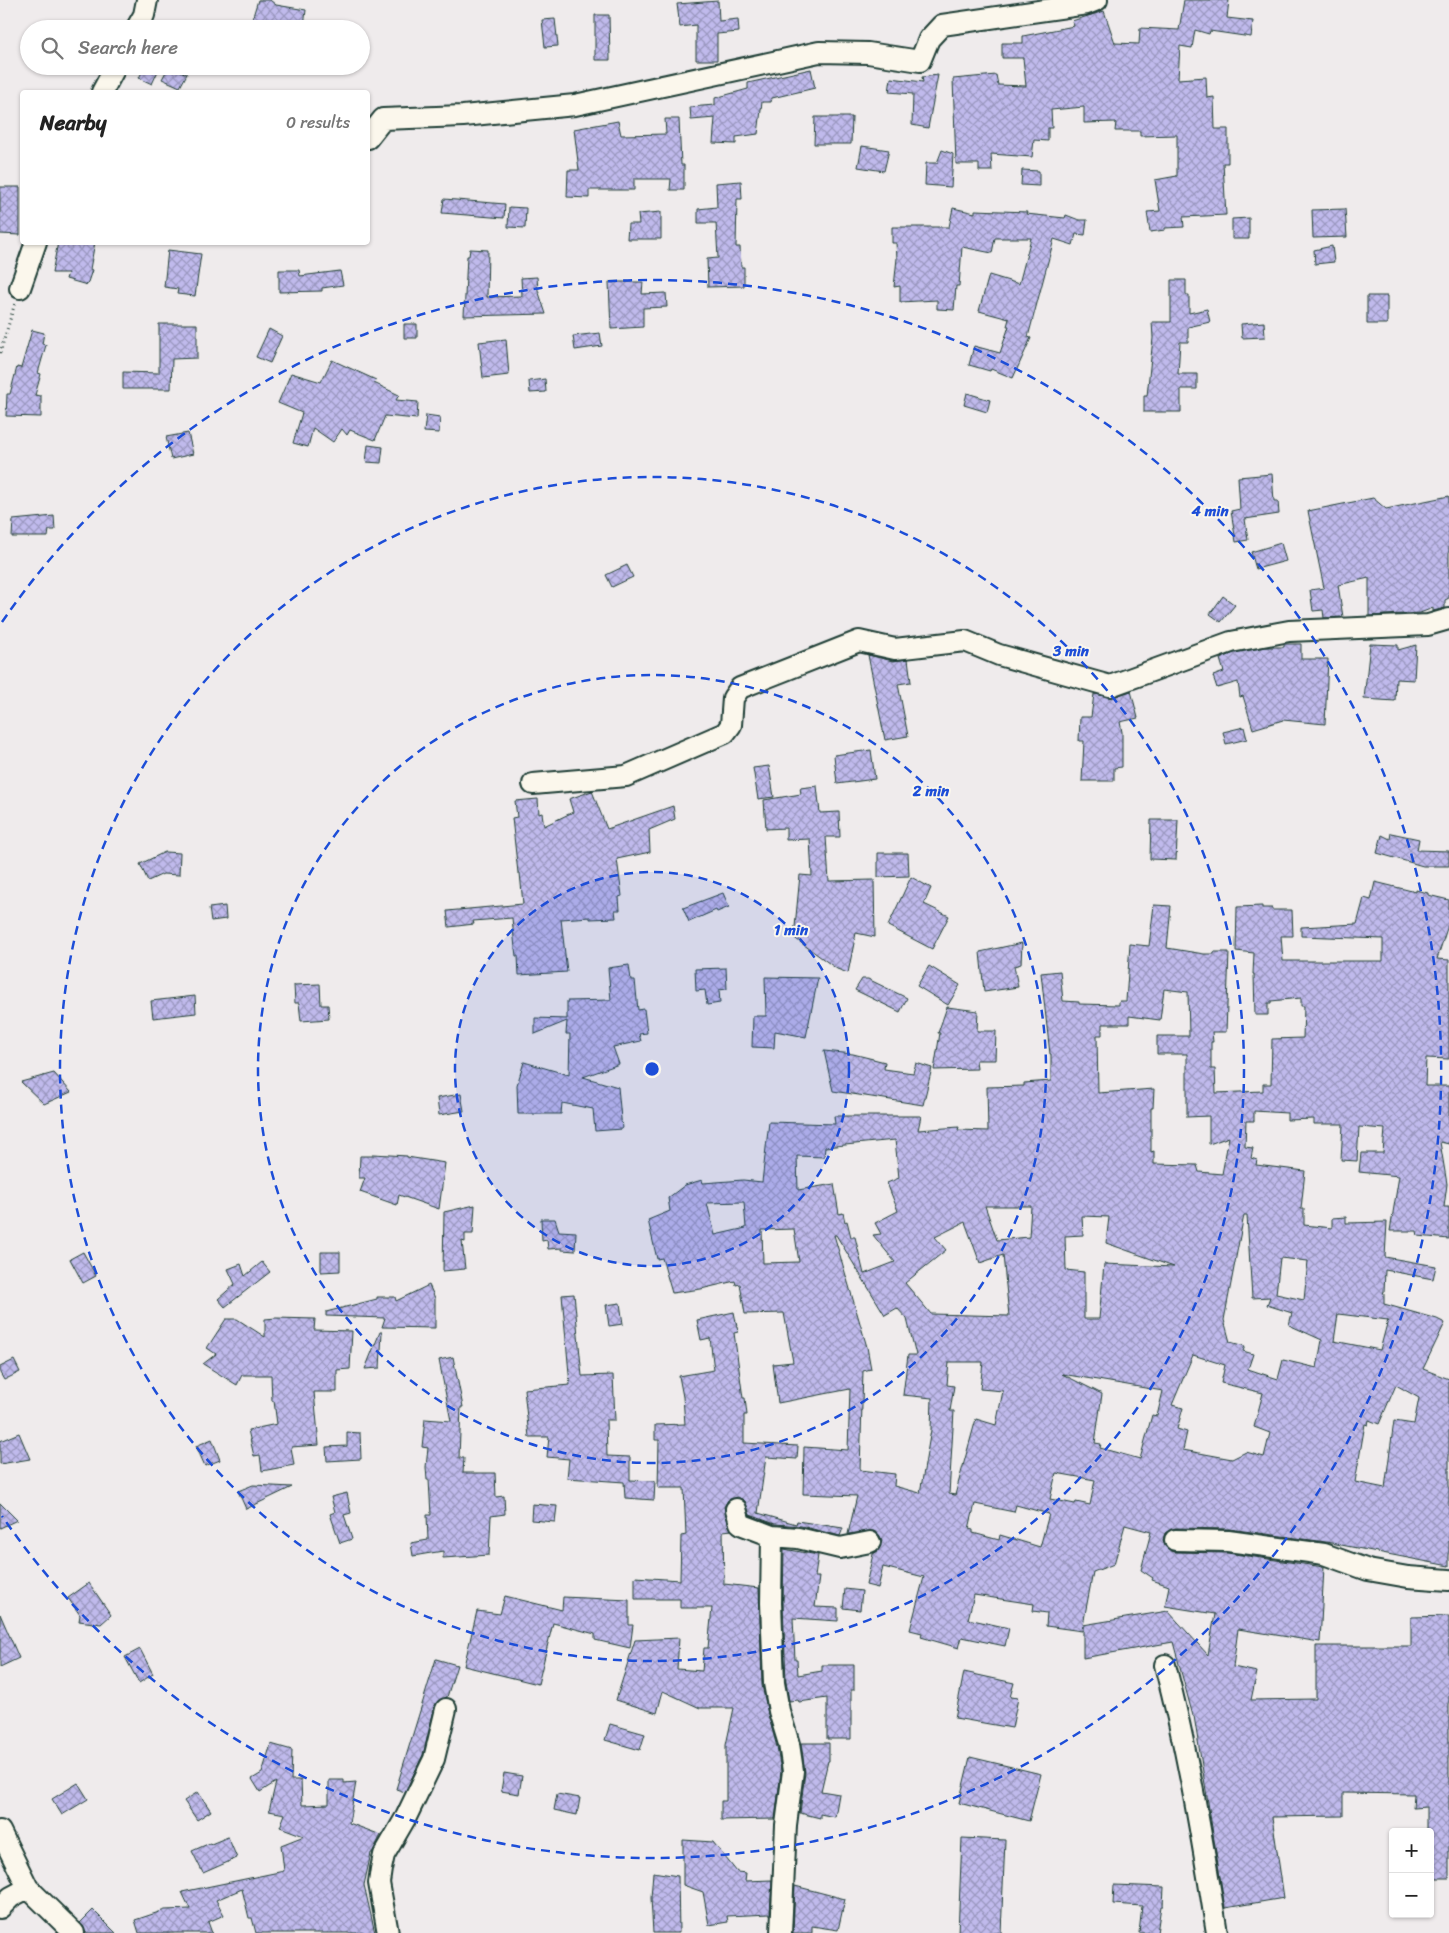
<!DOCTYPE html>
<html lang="en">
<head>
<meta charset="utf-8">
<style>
  body { margin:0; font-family:Sriracha,sans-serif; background:#f6f6f6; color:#222 }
  .controls { position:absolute; right:15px; bottom:15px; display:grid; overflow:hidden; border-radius:5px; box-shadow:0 1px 4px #0004 }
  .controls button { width:45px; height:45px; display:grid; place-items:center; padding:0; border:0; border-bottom:1px solid #e0e0e0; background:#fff; color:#222; font:25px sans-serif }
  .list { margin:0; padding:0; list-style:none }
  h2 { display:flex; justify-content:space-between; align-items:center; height:65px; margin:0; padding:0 20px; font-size:21px }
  h2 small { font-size:16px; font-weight:400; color:#767676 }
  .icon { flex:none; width:28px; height:28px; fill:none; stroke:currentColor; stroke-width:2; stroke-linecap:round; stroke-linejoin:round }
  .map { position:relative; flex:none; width:1449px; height:1933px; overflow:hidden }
  .search { position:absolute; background:#fff; box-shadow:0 1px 4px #0004; left:20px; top:20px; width:350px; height:55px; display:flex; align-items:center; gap:12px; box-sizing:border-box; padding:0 18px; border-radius:28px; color:#767676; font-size:19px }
  .panel { position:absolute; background:#fff; box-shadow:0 1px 4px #0004; left:20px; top:90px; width:350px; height:155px; border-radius:5px }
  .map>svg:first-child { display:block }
  .building { fill:url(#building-cross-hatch); stroke:#1f3d34; fill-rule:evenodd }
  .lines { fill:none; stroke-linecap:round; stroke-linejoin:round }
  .minor-casing { stroke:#1f3d34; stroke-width:24 }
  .path { stroke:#1f3d34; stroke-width:3; stroke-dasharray:1 4; stroke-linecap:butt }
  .minor { stroke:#fbf7ec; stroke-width:20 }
  .ring { fill:none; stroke:#1d4ed8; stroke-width:2.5; stroke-dasharray:9 6 }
  .centre { fill:#1d4ed8; stroke:#fbf7ec; stroke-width:2.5 }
  .ring-label { font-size:15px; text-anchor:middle; font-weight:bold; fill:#1d4ed8; stroke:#fbf7ec; stroke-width:4; stroke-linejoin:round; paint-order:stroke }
</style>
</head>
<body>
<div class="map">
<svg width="1449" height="1933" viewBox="0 0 1449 1933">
  <defs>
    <pattern id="building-cross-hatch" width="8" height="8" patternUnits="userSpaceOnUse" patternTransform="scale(1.25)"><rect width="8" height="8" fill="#c0baec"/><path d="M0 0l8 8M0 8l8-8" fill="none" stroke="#9b98c0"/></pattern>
  </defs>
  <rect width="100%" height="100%" fill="#efebec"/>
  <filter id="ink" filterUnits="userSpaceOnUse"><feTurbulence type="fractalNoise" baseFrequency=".02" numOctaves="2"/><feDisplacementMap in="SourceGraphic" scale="10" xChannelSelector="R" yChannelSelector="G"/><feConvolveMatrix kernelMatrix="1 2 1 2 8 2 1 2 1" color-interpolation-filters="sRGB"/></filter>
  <g filter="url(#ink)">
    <path class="building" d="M258,0H270L276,5L306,10L304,26L265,19L263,29H249Z
      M1184,0H1229L1227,18L1253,21L1251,37L1210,31L1209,34L1195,30L1192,48L1180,46L1178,79L1206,77L1207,98L1214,97L1215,129H1228V163H1223L1226,215L1183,217L1184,227L1165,228V230L1150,232L1147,212L1160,211L1155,180L1177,176V135L1140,136V131H1115L1116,122L1084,123V107L1051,110L1052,128H1048V141L1034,140L1032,157L991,154L992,171H979V164H956L953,79L996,75L998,85L1026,86L1023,58H1002V43H1023V36L1074,26L1072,21L1104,11L1115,43L1139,44L1140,28L1179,30Z
      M718,1L719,21L738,19L739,32L717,34V60H696V25L680,27L677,4Z
      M595,15H609L610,60H595Z
      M555,19L558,46L545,47L542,20Z
      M145,66L158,71L152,84L139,78Z
      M169,66L187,74L180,87L162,79Z
      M811,69L815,88L772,98L771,102H762L758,134L736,137V144L713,143L715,118L691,120L690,107L715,105V98L748,89V83Z
      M938,75L928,128L912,125L913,94L889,92L891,78L923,82L922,77Z
      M815,117H852L851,144H814Z
      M665,119H679L681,165H684V190H670L671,179H634V190H589V198L567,197L568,170H579L574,129L618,121L621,135L666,134Z
      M862,146L889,150L884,171L858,167Z
      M942,150L953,154L951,187L925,185L926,163H937Z
      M1022,170L1039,171V186L1021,185Z
      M741,181L742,199H737L736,247H740L741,267H744V286L708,287L707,259L718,258L716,223H698V209L717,207L716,183Z
      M0,187H20V235L0,234Z
      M444,199L505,204L504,218L442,213Z
      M509,207L526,208L525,228L508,227Z
      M953,208L975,213V210L1027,212L1026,214L1065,218L1066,215L1079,220H1087L1085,235L1076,234L1073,245L1054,239L1028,337L1031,338L1013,378L991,369L990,371L969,365L974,346L1000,353L1009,326H1007L1009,319L979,311L989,275L1019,284L1031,238H995L992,253L962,247L959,286H956L954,310L937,309V300L900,302V286L894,287L897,258L896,243H892V227H949Z
      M1345,209L1347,237L1313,238L1312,210Z
      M661,212V239H627L628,224H639L638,214Z
      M1249,218V239H1232V219Z
      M58,242H95L90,269L92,270L87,285L66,279L68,273H52Z
      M1332,246L1334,262L1315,264L1314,250Z
      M470,249L488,250L487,297L522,296L521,278L537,277L538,290L546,314L464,316L467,256H469Z
      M168,250L201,254L195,296L177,294L178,289L164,287Z
      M279,270H299L300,276L340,271L343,285L322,288V291L279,292Z
      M1171,280H1186V295H1189V313L1207,309L1210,322L1188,327V342H1180L1178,374H1197V389H1181V412H1144V396H1147L1153,338L1152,322H1171Z
      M609,282H643L642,294L666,293L667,307L643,308V327L611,329Z
      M1367,296H1387V324H1367Z
      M1264,322L1265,337L1242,338L1241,324Z
      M159,324H197V358L172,359L171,389H123V372L159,373Z
      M404,324H417V338H404Z
      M269,329L282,336L270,363L256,357Z
      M32,330L44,333L42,344L46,345L38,373L41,374L35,395L41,396V417L6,416L7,394H10L17,367L21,368Z
      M600,333L602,346L575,350L573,336Z
      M506,339L509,375L483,378L479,342Z
      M332,360L376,380L374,383L399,395L396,400L418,402L417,419L385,416L375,440L350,430L347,435L342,429L333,442L313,428L308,447L293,443L302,413L278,403L291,373L321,382Z
      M545,379L546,392L530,393L529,381Z
      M967,393L990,400L987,412L964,405Z
      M426,415L440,417L439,433L424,432Z
      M188,433L193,454L171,459L166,437Z
      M368,445L383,447L381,463L366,462Z
      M1272,474L1274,501H1278L1279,514L1245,519L1248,540L1236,542L1231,511L1240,509L1238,477Z
      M1449,496V598L1445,600V608L1433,611V608L1420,613L1369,616V578L1338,585L1343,617L1324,618L1323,610L1313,611L1310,590L1324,588L1308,511L1373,498L1386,509Z
      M54,516L55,530H49L48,537H12L13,520Z
      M1281,543L1286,561L1256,569L1251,552Z
      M627,565L633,577L612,587L606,575Z
      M1223,596L1235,605L1221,622L1210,614Z
      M1284,644H1301V659H1328L1325,724L1283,720L1253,729L1243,696L1240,697L1238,682L1217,688L1213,676L1224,672L1220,659L1234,653L1266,647H1284Z
      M1370,644L1398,645V650L1416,645L1414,680L1396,679L1395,701L1364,699Z
      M868,655L893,661L908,659L911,682L898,684L908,736L885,740Z
      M1131,691L1138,718L1120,722L1122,732V767L1114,768V781H1082L1084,741H1079L1080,717H1091L1094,694L1113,697Z
      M1244,727L1247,739L1226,744L1223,732Z
      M871,750L875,779L837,784L834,755Z
      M769,766L774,797L758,799L753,768Z
      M817,786L820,813L839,812L840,837H826L829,881L874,880L875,937L856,933L848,973L837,969L789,934L795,927L800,875L812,876L810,839L786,840V828L766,829L764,800L801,794L800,788Z
      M592,791L607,829L673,806L675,819L649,830L650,852L617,859L622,896L619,897L620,910H615L616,918L590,919V917L561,919L567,972L519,975L518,956H516L515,948L512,918L473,921L474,924L449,927L447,911L523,904L520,873H518L512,818L517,817L515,801L538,799L539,814L542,813L544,826L573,812L569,799Z
      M1151,820H1178L1176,860L1150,859Z
      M1391,833L1419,839L1417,850L1449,851V866H1423L1377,853L1382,835L1390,839Z
      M165,852L180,853L179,875L163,874L148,881L140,864Z
      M878,853H908L909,876L878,877Z
      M911,877L931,888L924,904L949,916L932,949L888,926Z
      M1375,882L1416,892V890L1428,893V895L1449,900V922L1437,959L1449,960V1059L1426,1058L1425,1086H1449V1144L1440,1142L1447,1184L1444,1207H1449V1239L1418,1236L1417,1231H1390L1399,1176L1359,1172L1361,1153H1383L1385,1129L1359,1127L1357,1161L1341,1160L1343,1124H1314V1119L1287,1120V1113L1254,1111V1121H1246L1245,1147L1253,1148L1251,1158L1257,1160L1256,1165L1305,1171L1301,1209H1304V1225L1332,1228V1218L1346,1217V1223L1387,1222L1385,1257L1436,1266L1433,1279L1385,1270L1384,1292H1383L1384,1293V1304L1437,1319L1445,1323L1423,1369L1449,1379V1566L1326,1542L1229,1529L1175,1528L1165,1533L1163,1540L1165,1546L1174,1552L1227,1553L1324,1567L1320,1642L1238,1629L1233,1667L1257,1672L1251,1700L1316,1699V1646H1411V1617L1449,1616V1878H1430V1832H1426V1807L1413,1808L1414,1794L1343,1793V1816L1272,1817L1284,1898L1225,1908L1194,1716H1193L1173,1642L1083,1658V1626L1082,1631L1046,1626L1047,1613L1033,1611L1034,1604L974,1595L968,1619L1009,1628L1005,1646L962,1637L959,1648L921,1637L922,1633L910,1630L924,1577L883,1567L878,1588L866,1585L873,1554L878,1551L882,1540L879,1535L873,1531L848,1534L857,1496L803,1494L804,1447L848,1450L850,1389L778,1403L773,1364L793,1362L784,1313L745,1314L740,1284L736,1285L735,1281L701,1289L672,1293L662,1258L657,1259L648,1220L670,1211L668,1198L685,1185L702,1180L703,1183L743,1180L762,1182L769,1122L835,1124L834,1116H921L918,1130L959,1127L958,1130L988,1131L987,1087L1024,1086V1083L1051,1081V1054H1050L1041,973L1060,971L1063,1001L1079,1002V1004L1119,1005V1001H1126L1130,944L1149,946L1154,905L1171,906L1167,948L1204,954H1214V952H1229L1226,1032H1212L1213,1042H1211V1069H1215L1216,1093L1263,1091V1084H1271L1272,1039L1303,1038L1304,1006H1301V998L1271,1001V1003H1268V1015H1255L1254,974H1253L1254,953L1236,951L1237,907L1262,906V908H1272V910H1292L1293,936H1281L1283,961H1383V939L1301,936V927L1357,924L1364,898L1371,900ZM1164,989L1188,992L1189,1036H1157V1054H1187V1117L1209,1116V1144L1229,1137L1222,1174L1199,1172L1197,1165L1154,1164V1151L1151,1152V1108H1153L1154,1089L1098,1093L1097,1035H1102V1024H1129V1016L1160,1020ZM895,1140L899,1178L887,1183L898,1211L875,1223L881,1234L873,1235L895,1262L864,1274L855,1237H851L847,1221L845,1222L843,1213L839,1214L834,1184L798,1190L797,1156L824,1157L825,1147ZM744,1202L746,1228L715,1235L707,1203ZM985,1206H1031L1029,1237L997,1240ZM1244,1215H1247L1252,1298L1270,1297L1267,1305L1292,1313L1289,1325L1322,1340L1317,1368L1283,1360L1278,1379L1248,1369L1253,1354L1243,1351L1245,1346L1230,1342L1224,1320ZM1082,1216L1109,1217L1106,1243L1174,1267L1104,1264L1099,1319H1084V1272L1066,1270L1065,1236L1083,1235ZM965,1222L980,1263L1003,1255L1009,1316L931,1314L905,1283L946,1250L935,1237ZM794,1229L799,1262L763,1263L762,1230ZM834,1235H836L885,1315L897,1308L907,1319L916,1355H908L903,1395L932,1398L931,1430L920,1493L894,1486L895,1474L860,1470L863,1371L871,1369L867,1347ZM1280,1258L1308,1261L1304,1300L1276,1294ZM1338,1314L1388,1320L1380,1350L1334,1341ZM1193,1355L1225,1365L1221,1383L1263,1393L1254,1427L1270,1433L1264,1457L1246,1452L1232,1459L1183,1450L1187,1432L1177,1429L1183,1408L1172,1405ZM949,1362H983L980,1389L1003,1391L996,1425L976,1419L955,1495L949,1494L954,1411H950L954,1386L947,1385ZM1062,1374L1163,1391L1157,1416L1152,1415L1140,1459L1100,1448L1101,1444L1095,1443L1102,1394ZM1396,1385L1419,1398L1414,1424L1394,1421L1385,1488L1355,1482L1365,1424L1368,1425L1369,1420L1379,1424ZM1056,1473L1095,1480L1090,1505L1076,1502L1075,1504L1050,1499ZM975,1504L1014,1512L1016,1505L1049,1514L1040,1547L1000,1535L999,1540L973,1533V1530L969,1529ZM1125,1525L1151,1532L1141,1570L1153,1578L1152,1580L1169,1586L1165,1606L1215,1614L1208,1655L1168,1611L1083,1625L1093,1572L1114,1564Z
      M723,893L729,907L717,912L716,910L689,922L683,908Z
      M225,906L226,919L211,921L209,908Z
      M1022,943L1021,964L1014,966L1018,987L984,992L980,952Z
      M629,965L631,980H635L638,1010L644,1009L647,1033L639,1034L641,1041L613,1047L619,1064L583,1077L618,1087L622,1129L595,1131L593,1109L562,1103L561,1114H518L517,1085L524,1062L569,1075L570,1034H566L567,1021L535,1034V1018L567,1019V1001L611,1000L608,968Z
      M929,966L960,985L948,1005L917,986Z
      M726,968L727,989L719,990L720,1003L707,1005L705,990L696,991L695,969Z
      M765,977L818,978L806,1037L775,1031L774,1048L752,1047L753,1016H766Z
      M862,979H868L907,998L900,1012L855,990Z
      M320,984L321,1005H328L329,1019L301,1021L299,1003H295L294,985Z
      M195,996L196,1013L153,1018L151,1001Z
      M947,1007L978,1011L977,1031H996L995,1060H976L977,1069L934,1070L940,1033H938Z
      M824,1051L853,1054L885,1062L884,1069L913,1073L916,1063L932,1068L923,1105L833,1091Z
      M54,1073L71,1092L44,1104L21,1082Z
      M461,1094L464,1111L439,1115L437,1098Z
      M373,1154L407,1156V1157L445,1163L439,1209L399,1195L397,1205L360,1192L365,1178H359L360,1156H373Z
      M475,1205L473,1234H465V1242L462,1241L465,1269L443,1271L444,1212Z
      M541,1219H555L559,1231L576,1232L575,1251L562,1250V1248L548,1249L547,1240L542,1241Z
      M83,1252L96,1276L83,1283L70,1259Z
      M321,1252H340V1271L321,1272Z
      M262,1262L270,1272L225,1307L218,1299L235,1284L228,1269L241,1264L245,1276Z
      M429,1285L435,1298V1328L382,1327L385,1318L326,1316V1312L377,1299V1297H395L396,1301Z
      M574,1294L582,1376L613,1375L615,1420H606L607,1456L630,1457V1480L655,1481L654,1500L625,1498L624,1482L567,1478L569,1459L547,1457L549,1437H529L524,1389L570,1385L562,1295Z
      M620,1303L623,1324L609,1326L606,1305Z
      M734,1312L738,1332L734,1333L743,1398H745L747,1415H744V1443L798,1446L797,1459L766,1457L758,1513L796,1524L797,1521L843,1528L840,1536L801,1526L775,1524L750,1515L745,1501L738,1497L728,1500L724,1507L729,1526L732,1530L723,1531L724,1584L759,1588L762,1685L768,1714L777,1747L781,1771L775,1819L721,1820V1801H726V1745L734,1708H700L663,1691L657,1713L616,1700L635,1640L679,1638L677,1669L702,1671L704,1648H708L712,1608H680V1599H635V1577L680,1580L681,1536L686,1535L684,1488H658L659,1440H655V1425L685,1424L683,1397L679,1376L714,1370L710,1338L701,1340L697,1320Z
      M276,1318L315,1319L314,1330L352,1331L350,1369L337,1370V1392H314L319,1445L291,1447L294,1465L262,1471L260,1455L254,1456L248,1430L277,1424L274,1401H272L271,1375H242L237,1385L203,1364L216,1354L207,1348L226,1319H237L265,1337V1319Z
      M380,1332H382L380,1368L365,1369Z
      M453,1357L463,1407H461L459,1458H464L463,1473H495L496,1497L504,1496L505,1514L491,1516L489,1555L443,1558V1551L413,1556L411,1543L428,1540L427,1515H431L429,1480H427L426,1467L428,1448L422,1447L425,1419L451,1421L439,1360Z
      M14,1360L20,1372L4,1380L0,1373V1367Z
      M347,1432L360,1433L361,1459L327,1461L326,1447L347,1446Z
      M19,1433L30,1459L0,1464V1441Z
      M212,1439L220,1460L205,1466L196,1446Z
      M253,1485L292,1487L246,1509L238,1491Z
      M347,1493L351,1513L344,1515L352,1539L340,1543L330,1514L335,1512L331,1497Z
      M0,1503L17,1520L0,1528Z
      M532,1504L557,1506L555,1522L531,1520Z
      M784,1549L818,1555L815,1577H819L815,1607L838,1608V1621L793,1618L795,1660H797L798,1675L822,1671V1665H854V1690H851V1739H827V1698L799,1702L798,1700L789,1701L786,1682L783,1603Z
      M89,1583L111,1615L101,1624L79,1621L80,1615L68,1598Z
      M845,1589L862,1591L860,1610L843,1608Z
      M505,1596L562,1610L563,1597L629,1600V1625H633L630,1648L595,1640V1634L553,1623L538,1684L464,1666L477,1611L500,1614Z
      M0,1614L19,1658L0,1667Z
      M140,1649L153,1674L139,1683L125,1657Z
      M436,1659L457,1665L447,1697L438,1701L435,1706L423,1755L405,1792L396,1789Z
      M964,1672L1014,1683L1010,1697L1018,1698L1012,1728L955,1718Z
      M610,1724L645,1734L640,1750L605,1740Z
      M801,1743H829V1761H828L821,1791L839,1794L835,1817L820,1814V1818L800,1813L805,1772Z
      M271,1744L292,1750L291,1780H301L302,1805L329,1804V1780H344V1783L356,1782L349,1823L381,1835L372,1853H371L364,1885L375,1933H256L252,1918H249L242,1889L216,1900L224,1915L208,1922L212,1933H139L135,1920L165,1910L190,1909L182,1892L284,1871L281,1845L304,1836L280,1827L285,1814L269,1811L276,1782L260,1792L252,1779L262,1773Z
      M970,1757L1041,1774L1029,1821L959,1803Z
      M504,1773L522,1776L519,1794L501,1791Z
      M78,1783L88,1799L62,1815L52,1799Z
      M198,1792L211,1811L197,1820L184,1801Z
      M557,1794L580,1798L577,1815L554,1810Z
      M228,1837L237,1858L203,1873L192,1851L210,1843L211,1844Z
      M962,1838L1005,1840L1001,1933H958Z
      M683,1840L713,1842L737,1872L746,1873L745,1881L772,1880L770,1914L727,1916L728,1922L709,1925L703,1892L683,1885Z
      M653,1872L678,1876L679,1933H653L651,1898Z
      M1114,1885L1164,1887L1163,1906H1161L1157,1933H1139L1142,1906L1113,1904Z
      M795,1886L845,1899L838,1930L812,1926V1933H793Z
      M93,1910L116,1933H86L80,1923Z"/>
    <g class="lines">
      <defs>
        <path id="minor" d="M136,29L144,15L147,0
          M102,92L116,66
          M368,138L383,119L463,116L575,105L819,52L868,53L920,61L929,39L942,25L1087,4L1097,0
          M20,288L36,242
          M533,784L626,776L725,733L731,725L733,698L740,688L859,641L895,649L965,641L999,655L1110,686L1231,642L1289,631L1428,625L1449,619
          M736,1509L740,1523L743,1525L772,1536L771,1603L774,1683L779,1711L789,1744L793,1771L786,1825L781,1933
          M772,1536L798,1538L840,1548L870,1542
          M1175,1540L1228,1541L1324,1554L1368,1570L1408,1577L1449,1580
          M1165,1665C1188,1753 1203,1843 1217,1933
          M0,1831L28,1888L74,1933
          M0,1908L11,1897L28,1888
          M388,1933L379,1883L381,1869L384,1855L406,1817L434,1759L446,1709"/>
      </defs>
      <use href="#minor" class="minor-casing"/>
      <path class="path" d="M0,353L15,303"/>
      <use href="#minor" class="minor"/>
    </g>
  </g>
  <circle cx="652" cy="1069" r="197" fill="#1d4ed8" fill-opacity=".12"/>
  <g class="ring">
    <circle cx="652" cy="1069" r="197"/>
    <circle cx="652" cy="1069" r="394"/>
    <circle cx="652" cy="1069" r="592"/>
    <path d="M2 622A789 789 0 1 1 2 1516"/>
  </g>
  <circle cx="652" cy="1069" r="8" class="centre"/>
  <g class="ring-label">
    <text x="1210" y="516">4 min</text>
    <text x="1071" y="656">3 min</text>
    <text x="931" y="796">2 min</text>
    <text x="791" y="935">1 min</text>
  </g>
</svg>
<div class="controls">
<button>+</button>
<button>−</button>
</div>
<div class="search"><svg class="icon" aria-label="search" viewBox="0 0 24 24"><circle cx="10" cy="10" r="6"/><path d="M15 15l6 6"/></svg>Search here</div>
<section class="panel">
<h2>Nearby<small>0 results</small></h2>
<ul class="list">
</ul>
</section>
</div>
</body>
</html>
